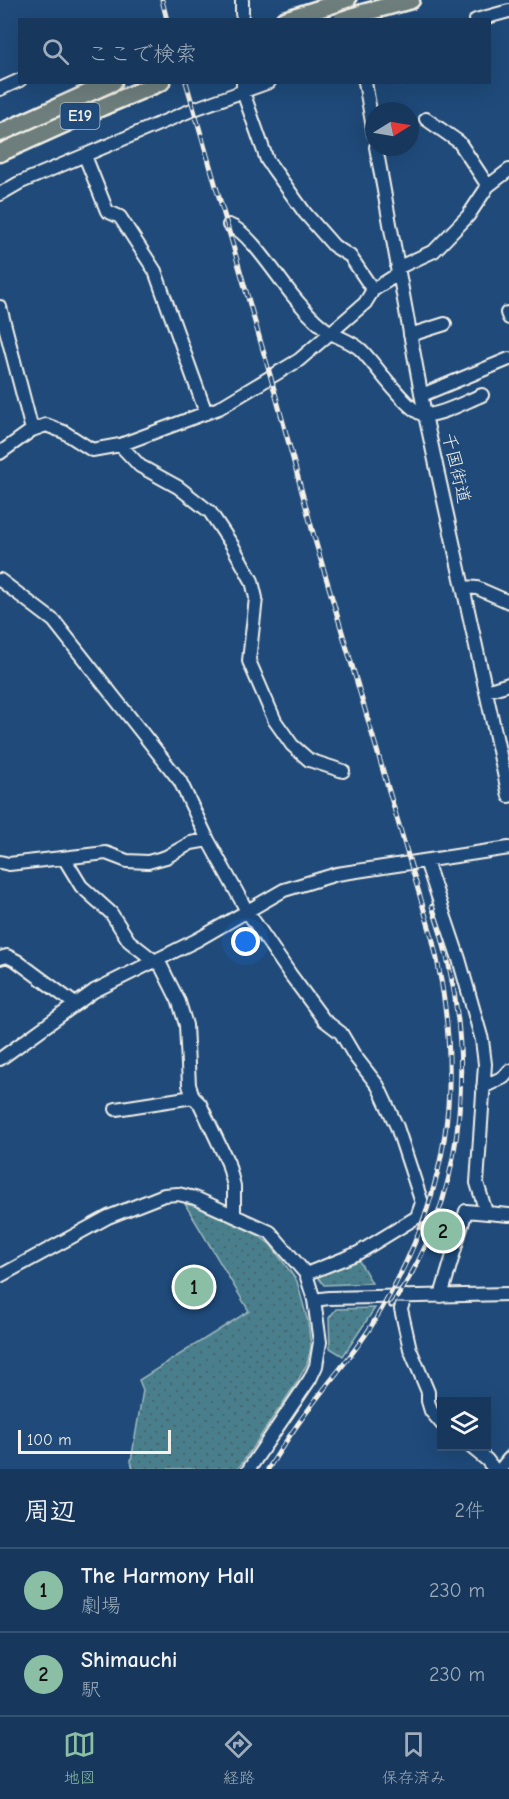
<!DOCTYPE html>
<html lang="ja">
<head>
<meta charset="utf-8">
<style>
  body { margin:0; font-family:"Comic Neue","Klee One",sans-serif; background:#244365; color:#f1f3f6 }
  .controls { position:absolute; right:18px; bottom:18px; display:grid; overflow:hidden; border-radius:0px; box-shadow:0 6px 24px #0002 }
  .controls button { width:54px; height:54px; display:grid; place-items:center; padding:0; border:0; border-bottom:2px solid #365272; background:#17385c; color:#f1f3f6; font:30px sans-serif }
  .compass { position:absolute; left:365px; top:102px; width:54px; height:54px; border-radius:50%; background:#17385c; box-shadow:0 6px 24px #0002; rotate:79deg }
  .scale { position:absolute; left:18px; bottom:15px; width:153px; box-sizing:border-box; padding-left:6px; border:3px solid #f4f1e8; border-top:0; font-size:16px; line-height:21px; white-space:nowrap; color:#f4f1e8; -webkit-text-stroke:4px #1f4a7a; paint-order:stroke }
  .you { position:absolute; left:246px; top:942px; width:21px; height:21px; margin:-15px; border:4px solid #fff; border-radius:50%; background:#1a73e8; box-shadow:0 0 0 9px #1a73e833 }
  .badge { display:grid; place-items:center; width:39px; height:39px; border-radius:50%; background:#8abfa5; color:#111; font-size:20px; font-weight:700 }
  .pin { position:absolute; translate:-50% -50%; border:3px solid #fff; box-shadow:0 2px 6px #0006 }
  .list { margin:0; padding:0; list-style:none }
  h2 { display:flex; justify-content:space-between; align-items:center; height:78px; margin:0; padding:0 24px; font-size:26px }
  h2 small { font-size:20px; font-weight:400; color:#9eacbb }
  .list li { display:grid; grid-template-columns:39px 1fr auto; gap:18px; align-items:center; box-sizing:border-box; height:84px; padding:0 24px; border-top:2px solid #365272 }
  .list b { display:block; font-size:22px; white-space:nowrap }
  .list p { margin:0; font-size:20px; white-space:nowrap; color:#9eacbb }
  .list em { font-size:20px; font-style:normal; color:#9eacbb }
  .icon { flex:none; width:33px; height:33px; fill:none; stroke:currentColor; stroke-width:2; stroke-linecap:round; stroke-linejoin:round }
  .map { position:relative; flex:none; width:509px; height:1469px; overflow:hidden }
  .search { position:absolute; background:#17385c; box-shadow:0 6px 24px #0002; left:18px; right:18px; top:18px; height:66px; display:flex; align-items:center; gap:15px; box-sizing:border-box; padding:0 21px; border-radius:0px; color:#9eacbb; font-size:22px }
  .sheet { height:246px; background:#17385c }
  nav { display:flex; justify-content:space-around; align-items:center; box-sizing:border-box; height:84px; border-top:2px solid #365272; background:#17385c; font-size:16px; color:#9eacbb }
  nav a { display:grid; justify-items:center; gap:3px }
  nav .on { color:#8abfa5 }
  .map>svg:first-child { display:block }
  .grass { fill:url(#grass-dots); stroke:#9eb8ba; stroke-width:1.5 }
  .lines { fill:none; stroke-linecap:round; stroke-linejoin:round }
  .stream { stroke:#8daac0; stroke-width:3 }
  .minor-casing { stroke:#f4f1e8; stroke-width:16 }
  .highway-casing { stroke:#f4f1e8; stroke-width:21 }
  .minor { stroke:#1f4a7a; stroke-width:12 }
  .highway { stroke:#6d7e7c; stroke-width:16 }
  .rail-casing { stroke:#f4f1e8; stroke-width:5 }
  .rail { stroke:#1f4a7a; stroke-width:3; stroke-dasharray:9; stroke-linecap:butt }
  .highway-bridge-casing { stroke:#f4f1e8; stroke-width:21; stroke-linecap:butt }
  .highway-bridge { stroke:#6d7e7c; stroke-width:16 }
  .labels { text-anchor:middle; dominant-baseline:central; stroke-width:4.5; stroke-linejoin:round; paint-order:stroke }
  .shield { fill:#1f4a7a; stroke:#b4bfc7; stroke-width:1.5 }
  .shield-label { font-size:16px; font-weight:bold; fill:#f4f1e8 }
  .street-label { font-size:18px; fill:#f4f1e8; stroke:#1f4a7a }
</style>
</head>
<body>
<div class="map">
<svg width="509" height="1469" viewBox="0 0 509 1469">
  <defs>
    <pattern id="grass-dots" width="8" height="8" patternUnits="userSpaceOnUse" patternTransform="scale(1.5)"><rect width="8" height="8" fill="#497f8d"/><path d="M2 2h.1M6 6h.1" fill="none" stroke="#49666d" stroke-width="1.8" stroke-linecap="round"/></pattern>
  </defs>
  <rect width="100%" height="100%" fill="#1f4a7a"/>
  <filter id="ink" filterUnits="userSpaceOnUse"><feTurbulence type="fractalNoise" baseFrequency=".0167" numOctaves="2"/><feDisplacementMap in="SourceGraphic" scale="12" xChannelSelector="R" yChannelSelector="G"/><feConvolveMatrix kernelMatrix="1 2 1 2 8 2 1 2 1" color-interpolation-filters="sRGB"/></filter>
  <g filter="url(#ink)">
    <path class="grass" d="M185,1204L195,1206L258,1235L271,1245L297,1281L308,1322L311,1347L307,1364L296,1384L238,1469H133L131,1461L143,1390L139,1380L249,1311Z
      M358,1259L372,1283L324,1285L316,1275Z
      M375,1308L343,1356L330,1348L329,1318L336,1309Z"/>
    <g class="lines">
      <path class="stream" d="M495,1465L509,1449"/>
      <defs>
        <path id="minor" d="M242,0V14
          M476,20L509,11
          M243,82V92L267,160L305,213L334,246L350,256L373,290
          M365,82L374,134
          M0,89L20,80
          M426,119L459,142L488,186
          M376,147L425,415L509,796
          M85,156L107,211L120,217L155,271L206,413
          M0,194L19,183L194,109L269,82
          M229,225C251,232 282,285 299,303C308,314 321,327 333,334C342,339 354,343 361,350C374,362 408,413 425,415C440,416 467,401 482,395
          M397,268L434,251L468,216L488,186L509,170
          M0,307L32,430
          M507,313L509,318
          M410,335L445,324
          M422,395L509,359
          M120,445L140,466L178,487L210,512L232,545L252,581L256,598L249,661L275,721L292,745L309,760L343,771
          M0,453L32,430L46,425L64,432L92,450L120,445L219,408L299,360L365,303L373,290L398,274
          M0,580L54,621L180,781L208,840L247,911L290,974L324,1020L341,1033L354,1055L378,1086L397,1127L422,1203L417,1217L358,1253L306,1274
          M464,587L477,588L509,602
          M486,691L509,684
          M64,858L81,886L111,913L129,941L161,966L179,1002L186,1025L189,1085L193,1097L200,1104L228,1163L234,1186V1215
          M426,861L459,959L482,1040L485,1064L477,1183L486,1212
          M0,862L9,864L106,853L127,861L148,862L166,857L191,843L208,840
          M0,958L7,956L17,961L75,1004
          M0,1059L94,991L197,940L284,890L337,874L509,848
          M483,1087L504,1077L509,1071
          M116,1109L193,1097
          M0,1276L108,1217L164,1195L178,1194L195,1198L270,1232L306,1274L314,1300L320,1342L316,1366L310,1379L249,1469
          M405,1296L401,1309L410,1349L428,1392V1401L431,1411L442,1424
          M441,1296L466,1211L509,1215
          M314,1300L329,1298L509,1294
          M470,1446L487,1460L494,1469
          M501,1469L509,1459"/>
        <path id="highway" d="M363,13L411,0
          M284,20L347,0
          M0,133L113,82
          M0,153L102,107L161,82"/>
      </defs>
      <use href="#minor" class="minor-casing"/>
      <use href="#highway" class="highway-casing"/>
      <use href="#minor" class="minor"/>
      <use href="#highway" class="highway"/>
      <defs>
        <path id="rail" d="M162,0L167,20
          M186,82L271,378L315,540L432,937C467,1081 450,1199 372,1325C353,1355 329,1381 309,1409C294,1428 281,1449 268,1469
          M391,1306C473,1191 477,1035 432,906"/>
      </defs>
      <use href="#rail" class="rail-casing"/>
      <use href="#rail" class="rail"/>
      <defs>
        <path id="highway-bridge" d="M342,20L363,13"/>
      </defs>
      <use href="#highway-bridge" class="highway-bridge-casing"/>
      <use href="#highway-bridge" class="highway-bridge"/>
    </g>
  </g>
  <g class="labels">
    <rect class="shield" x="60.5" y="103" width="39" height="26" rx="4.5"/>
    <g class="shield-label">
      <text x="80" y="116">E19</text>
    </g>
    <g class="street-label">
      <text transform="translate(456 468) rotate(77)">千国街道</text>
    </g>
  </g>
</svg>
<div class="controls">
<button><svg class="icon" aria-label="layers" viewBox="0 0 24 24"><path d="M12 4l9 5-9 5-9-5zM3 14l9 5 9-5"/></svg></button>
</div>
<svg class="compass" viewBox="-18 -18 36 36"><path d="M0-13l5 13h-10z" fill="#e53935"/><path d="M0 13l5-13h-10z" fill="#9eacbb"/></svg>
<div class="scale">100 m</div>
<div class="you"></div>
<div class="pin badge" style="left:194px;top:1287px">1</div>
<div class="pin badge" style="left:443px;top:1231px">2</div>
<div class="search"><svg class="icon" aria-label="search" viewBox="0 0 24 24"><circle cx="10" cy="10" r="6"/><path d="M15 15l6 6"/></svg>ここで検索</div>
</div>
<section class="sheet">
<h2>周辺<small>2件</small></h2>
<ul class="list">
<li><span class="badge">1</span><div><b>The Harmony Hall</b><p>劇場</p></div><em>230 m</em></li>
<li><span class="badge">2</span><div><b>Shimauchi</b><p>駅</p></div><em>230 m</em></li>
</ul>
</section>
<nav>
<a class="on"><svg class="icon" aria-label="map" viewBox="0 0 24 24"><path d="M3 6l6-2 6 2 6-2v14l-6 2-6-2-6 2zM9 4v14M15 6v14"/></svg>地図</a>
<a><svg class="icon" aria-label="directions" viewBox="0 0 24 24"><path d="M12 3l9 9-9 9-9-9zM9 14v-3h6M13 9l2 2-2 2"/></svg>経路</a>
<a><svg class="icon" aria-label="saved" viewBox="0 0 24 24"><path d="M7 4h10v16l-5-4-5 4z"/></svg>保存済み</a>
</nav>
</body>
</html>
